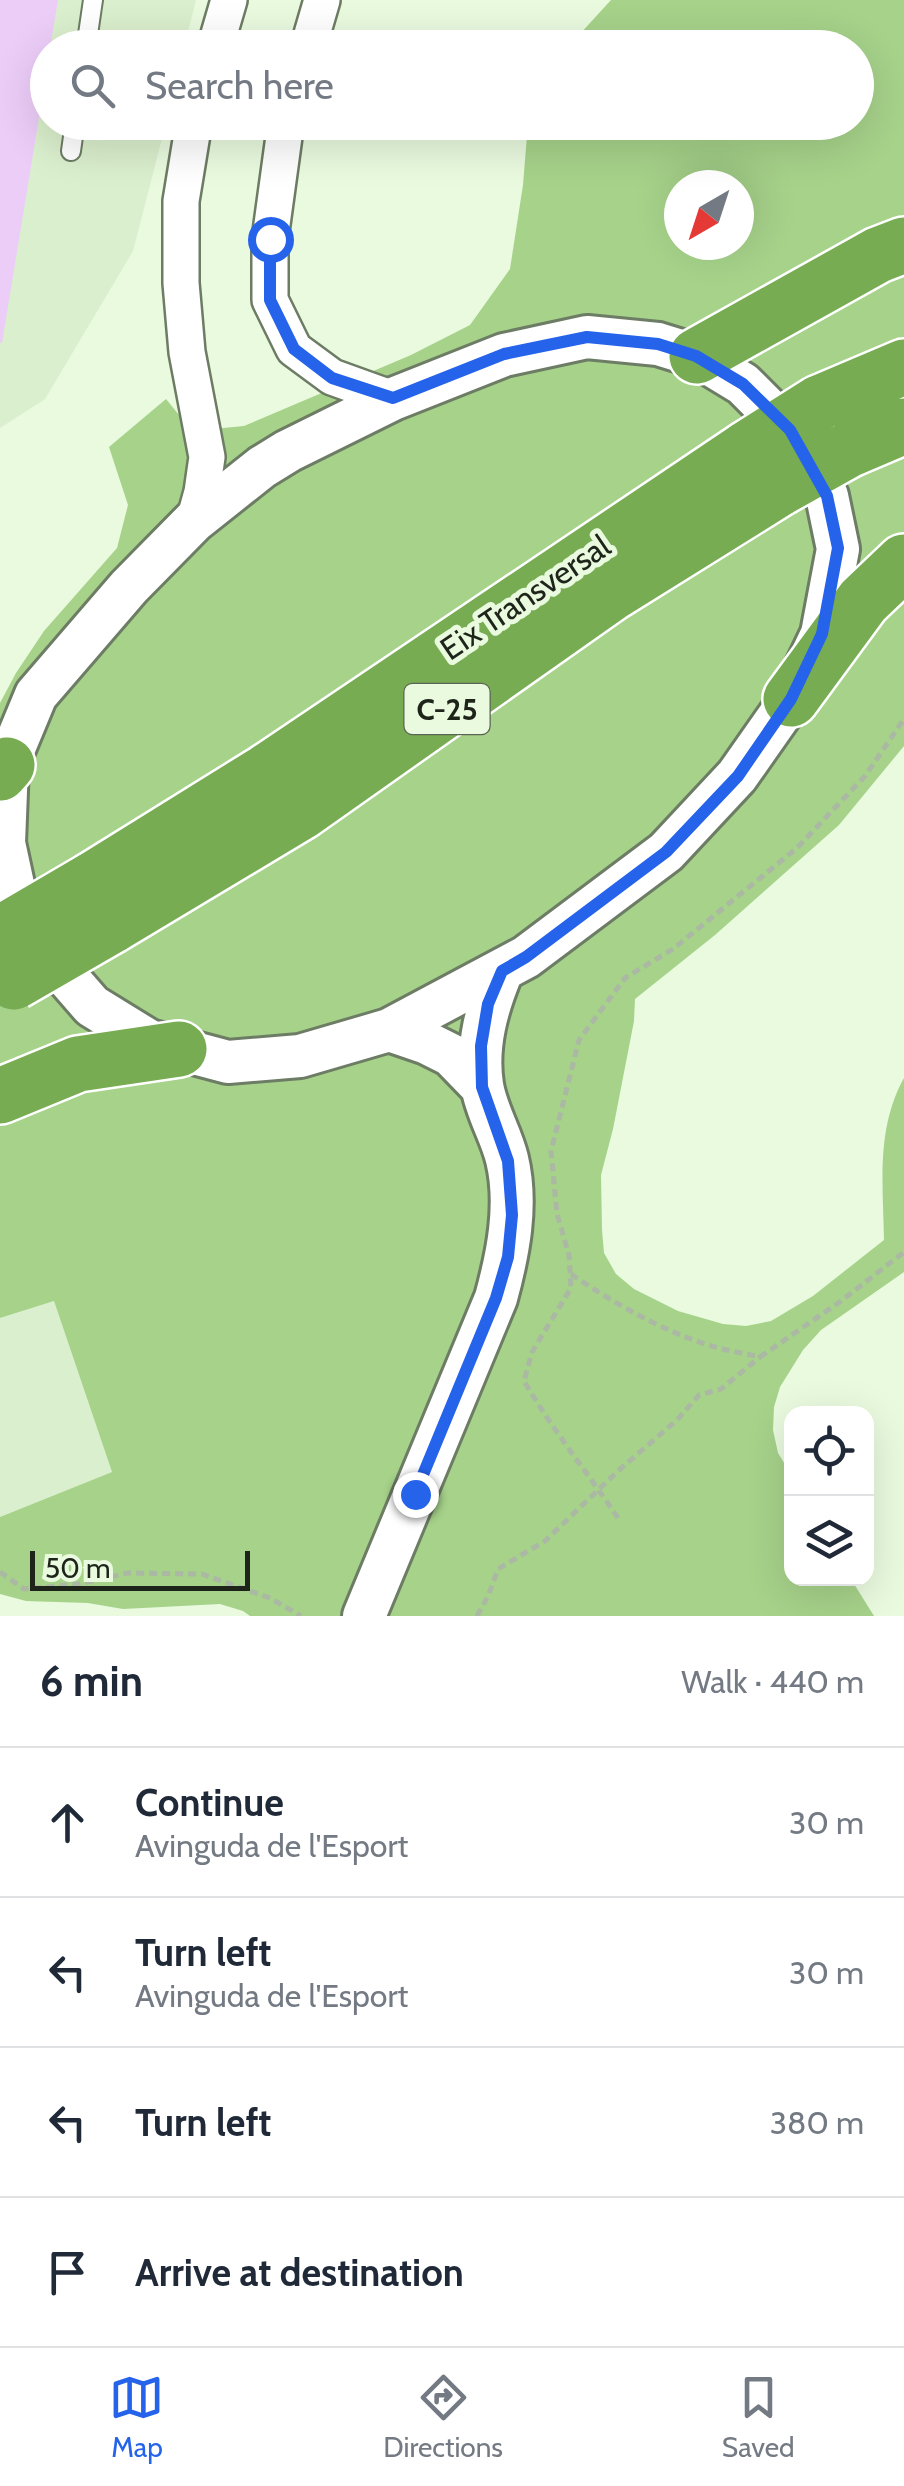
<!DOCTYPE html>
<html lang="en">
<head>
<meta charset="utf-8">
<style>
  body { margin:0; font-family:Cabin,sans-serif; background:#f2f2f3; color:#1f2937 }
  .controls { position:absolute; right:30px; bottom:30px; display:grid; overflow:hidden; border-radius:20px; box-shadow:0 10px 40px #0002 }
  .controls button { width:90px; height:90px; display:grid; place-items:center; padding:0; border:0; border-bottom:2px solid #e0e1e3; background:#fff; color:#1f2937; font:50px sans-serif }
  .compass { position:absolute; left:664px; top:170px; width:90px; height:90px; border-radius:50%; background:#fff; box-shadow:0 10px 40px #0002; rotate:219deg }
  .scale { position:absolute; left:30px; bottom:25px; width:220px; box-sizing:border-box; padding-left:10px; border:5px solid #1e241a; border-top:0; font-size:28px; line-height:35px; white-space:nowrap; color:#1e241a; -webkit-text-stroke:8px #e9fadf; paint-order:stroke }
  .stop { position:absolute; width:30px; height:30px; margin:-22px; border:8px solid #2563eb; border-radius:50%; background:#fff }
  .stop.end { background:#2563eb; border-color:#fff; box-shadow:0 2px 10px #0008 }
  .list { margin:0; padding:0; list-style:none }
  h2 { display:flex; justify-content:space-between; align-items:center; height:130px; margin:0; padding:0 40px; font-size:42px }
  h2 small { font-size:32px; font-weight:400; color:#747a83 }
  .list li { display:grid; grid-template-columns:65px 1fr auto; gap:30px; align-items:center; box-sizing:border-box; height:150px; padding:0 40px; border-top:2px solid #e0e1e3 }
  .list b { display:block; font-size:38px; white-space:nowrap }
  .list p { margin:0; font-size:32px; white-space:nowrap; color:#747a83 }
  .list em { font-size:32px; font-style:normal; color:#747a83 }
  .icon { flex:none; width:55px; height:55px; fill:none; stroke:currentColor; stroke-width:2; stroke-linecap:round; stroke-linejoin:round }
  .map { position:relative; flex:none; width:904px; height:1616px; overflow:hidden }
  .search { position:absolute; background:#fff; box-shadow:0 10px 40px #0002; left:30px; right:30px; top:30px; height:110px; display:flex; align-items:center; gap:25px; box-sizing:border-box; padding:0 35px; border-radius:55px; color:#747a83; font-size:38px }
  .sheet { height:730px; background:#fff }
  nav { display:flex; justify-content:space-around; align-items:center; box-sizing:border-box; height:140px; border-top:2px solid #e0e1e3; background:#fff; font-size:28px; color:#747a83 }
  nav a { display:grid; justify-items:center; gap:5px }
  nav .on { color:#2563eb }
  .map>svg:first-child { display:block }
  .built { fill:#daefcd }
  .green { fill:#a6d28a; fill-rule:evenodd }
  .building { fill:#eccdf8 }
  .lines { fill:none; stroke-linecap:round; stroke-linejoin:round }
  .service-casing { stroke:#6d7c64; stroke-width:22 }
  .minor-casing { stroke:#6d7c64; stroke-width:40 }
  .tertiary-casing { stroke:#6d7c64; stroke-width:48 }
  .motorway-casing { stroke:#fff; stroke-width:60 }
  .path { stroke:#abb8a3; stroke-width:5; stroke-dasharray:8 5; stroke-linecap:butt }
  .service { stroke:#fff; stroke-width:18 }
  .minor { stroke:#fff; stroke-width:35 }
  .tertiary { stroke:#fff; stroke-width:42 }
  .motorway { stroke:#77ac52; stroke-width:55 }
  .motorway-bridge-casing { stroke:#fff; stroke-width:60; stroke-linecap:butt }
  .motorway-bridge { stroke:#77ac52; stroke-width:55 }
  .route { stroke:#2563eb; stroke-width:12 }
  .labels { text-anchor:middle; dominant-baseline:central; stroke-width:10; stroke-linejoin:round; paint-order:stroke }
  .shield { fill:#e9fadf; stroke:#5b6455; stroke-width:2.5 }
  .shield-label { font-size:30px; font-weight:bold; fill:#1e241a }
  .street-label { font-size:32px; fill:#1e241a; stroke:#e9fadf }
</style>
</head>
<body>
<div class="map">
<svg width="904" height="1616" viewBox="0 0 904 1616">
  <rect width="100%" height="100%" fill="#e9fadf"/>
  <path class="built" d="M0,0H196L184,47L48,48V122L166,123L133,251L45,399L0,428Z
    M54,1301L112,1472L0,1517V1318Z"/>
  <path class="green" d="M611,0H904V746L839,825L715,935L635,999L634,1021L613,1129L601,1175L602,1230L604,1253L616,1274L634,1289L678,1311L723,1324L746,1326L771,1321L813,1296L884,1240C883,1184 876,1128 904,1078V1272L821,1330L803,1350L780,1387L774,1407L773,1430L778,1453L791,1474L792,1578L851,1579L874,1616H250L243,1611L220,1604L123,1609L88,1603L26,1601L0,1594V1517L112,1472L54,1301L0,1318V703L16,673L44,631L117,548L128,505L109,447L166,399L192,431L244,426L411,355L470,325L510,269L523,185L528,123L856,122V48L568,47ZM679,185H739V245H679Z"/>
  <path class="building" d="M0,0H58L50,48H48V63L2,343H0Z"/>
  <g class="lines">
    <defs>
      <path id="service" d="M86,48L93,0
        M71,151L75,122"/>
      <path id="minor" d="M215,48L229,0
        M308,48L322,0
        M194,122L181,201V283L187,352L207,457L202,492L194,521
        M286,122L270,239V300L294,349L332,377L393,399"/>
      <path id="tertiary" d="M587,337L658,344L697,356L743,384L790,431L827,496L838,549L822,634L791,699L737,776L666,852L526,957L389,1030L300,1056L228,1062L149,1041L92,1006L45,952L15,894L4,843L7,765L36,695L129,587L194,521L262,467L288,451L393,399L504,355Z
        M389,1030L427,1043L451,1055L482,1087
        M364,1616L496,1298C508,1254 518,1205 507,1159C501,1134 486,1111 482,1085C476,1045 487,1007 502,971"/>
      <path id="motorway" d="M697,356L878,255L904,245
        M819,403L904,367
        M848,450L904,426
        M791,699L863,601L904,562
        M0,773L7,765
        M92,880L266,772L748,448
        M111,926L301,812L610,594L780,488
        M0,1096L78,1064L179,1049"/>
    </defs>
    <use href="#service" class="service-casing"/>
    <use href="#minor" class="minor-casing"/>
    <use href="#tertiary" class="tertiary-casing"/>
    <use href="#motorway" class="motorway-casing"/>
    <path class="path" d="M571,1274C612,1302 657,1328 705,1344C723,1350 742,1353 760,1357L841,1301L904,1252
      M618,1518C587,1472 552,1429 524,1381L532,1352L571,1288L569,1255L557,1214L551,1151L579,1040L625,978L673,949L797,848L865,776L904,719
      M0,1572L24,1589L79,1584L128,1573L202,1574L270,1598L301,1616
      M477,1616L488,1596L498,1569L545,1541L619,1470L677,1420L699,1395L721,1389L760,1357"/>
    <use href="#service" class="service"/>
    <use href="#minor" class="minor"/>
    <use href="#tertiary" class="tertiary"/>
    <use href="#motorway" class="motorway"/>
    <defs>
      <path id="motorway-bridge" d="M748,448L819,403
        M780,488L848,450
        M0,934L92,880
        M14,982L111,926"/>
    </defs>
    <use href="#motorway-bridge" class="motorway-bridge-casing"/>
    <use href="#motorway-bridge" class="motorway-bridge"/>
  </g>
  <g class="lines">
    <path class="route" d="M270,239V300L294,349L332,378L393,398L504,354L587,337L658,344L696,356L743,384L790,430L827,496L838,548L822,634L791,699L738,776L666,852L526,957L502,971L488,1004L481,1046L482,1087L508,1161L512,1215L508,1257L496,1298L415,1494"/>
  </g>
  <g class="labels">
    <rect class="shield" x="404.5" y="684" width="85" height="50" rx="8"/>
    <g class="shield-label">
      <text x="447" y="709">C-25</text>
    </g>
    <g class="street-label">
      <text transform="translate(525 597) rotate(-34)">Eix Transversal</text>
    </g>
  </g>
</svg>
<div class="controls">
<button><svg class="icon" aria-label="locate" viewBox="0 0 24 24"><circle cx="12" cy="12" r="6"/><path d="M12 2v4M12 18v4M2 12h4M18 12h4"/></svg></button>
<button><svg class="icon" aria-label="layers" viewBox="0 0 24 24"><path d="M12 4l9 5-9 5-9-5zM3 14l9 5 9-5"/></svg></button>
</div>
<svg class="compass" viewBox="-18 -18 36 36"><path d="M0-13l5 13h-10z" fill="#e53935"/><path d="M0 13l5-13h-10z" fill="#747a83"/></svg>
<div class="scale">50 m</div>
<div class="stop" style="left:270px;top:239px"></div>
<div class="stop end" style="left:415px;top:1494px"></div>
<div class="search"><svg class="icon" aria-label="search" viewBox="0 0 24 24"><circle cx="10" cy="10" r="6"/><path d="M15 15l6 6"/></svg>Search here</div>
</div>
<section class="sheet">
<h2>6 min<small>Walk · 440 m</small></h2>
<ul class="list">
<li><svg class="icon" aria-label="ahead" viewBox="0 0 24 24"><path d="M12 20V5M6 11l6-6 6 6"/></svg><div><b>Continue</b><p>Avinguda de l'Esport</p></div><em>30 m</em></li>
<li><svg class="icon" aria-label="left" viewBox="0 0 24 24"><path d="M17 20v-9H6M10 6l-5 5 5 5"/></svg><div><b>Turn left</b><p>Avinguda de l'Esport</p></div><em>30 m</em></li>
<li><svg class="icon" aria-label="left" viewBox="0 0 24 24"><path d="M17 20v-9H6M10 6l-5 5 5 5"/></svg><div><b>Turn left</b></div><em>380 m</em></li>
<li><svg class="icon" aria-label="arrive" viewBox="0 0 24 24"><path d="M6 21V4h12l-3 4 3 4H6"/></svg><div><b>Arrive at destination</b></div></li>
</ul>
</section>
<nav>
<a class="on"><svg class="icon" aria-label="map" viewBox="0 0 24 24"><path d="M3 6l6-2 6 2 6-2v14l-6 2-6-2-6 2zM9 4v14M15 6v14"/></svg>Map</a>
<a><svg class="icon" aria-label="directions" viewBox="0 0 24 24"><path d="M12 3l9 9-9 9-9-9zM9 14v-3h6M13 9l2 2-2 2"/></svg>Directions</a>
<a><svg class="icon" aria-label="saved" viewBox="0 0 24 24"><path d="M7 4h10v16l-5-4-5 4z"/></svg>Saved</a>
</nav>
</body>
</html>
